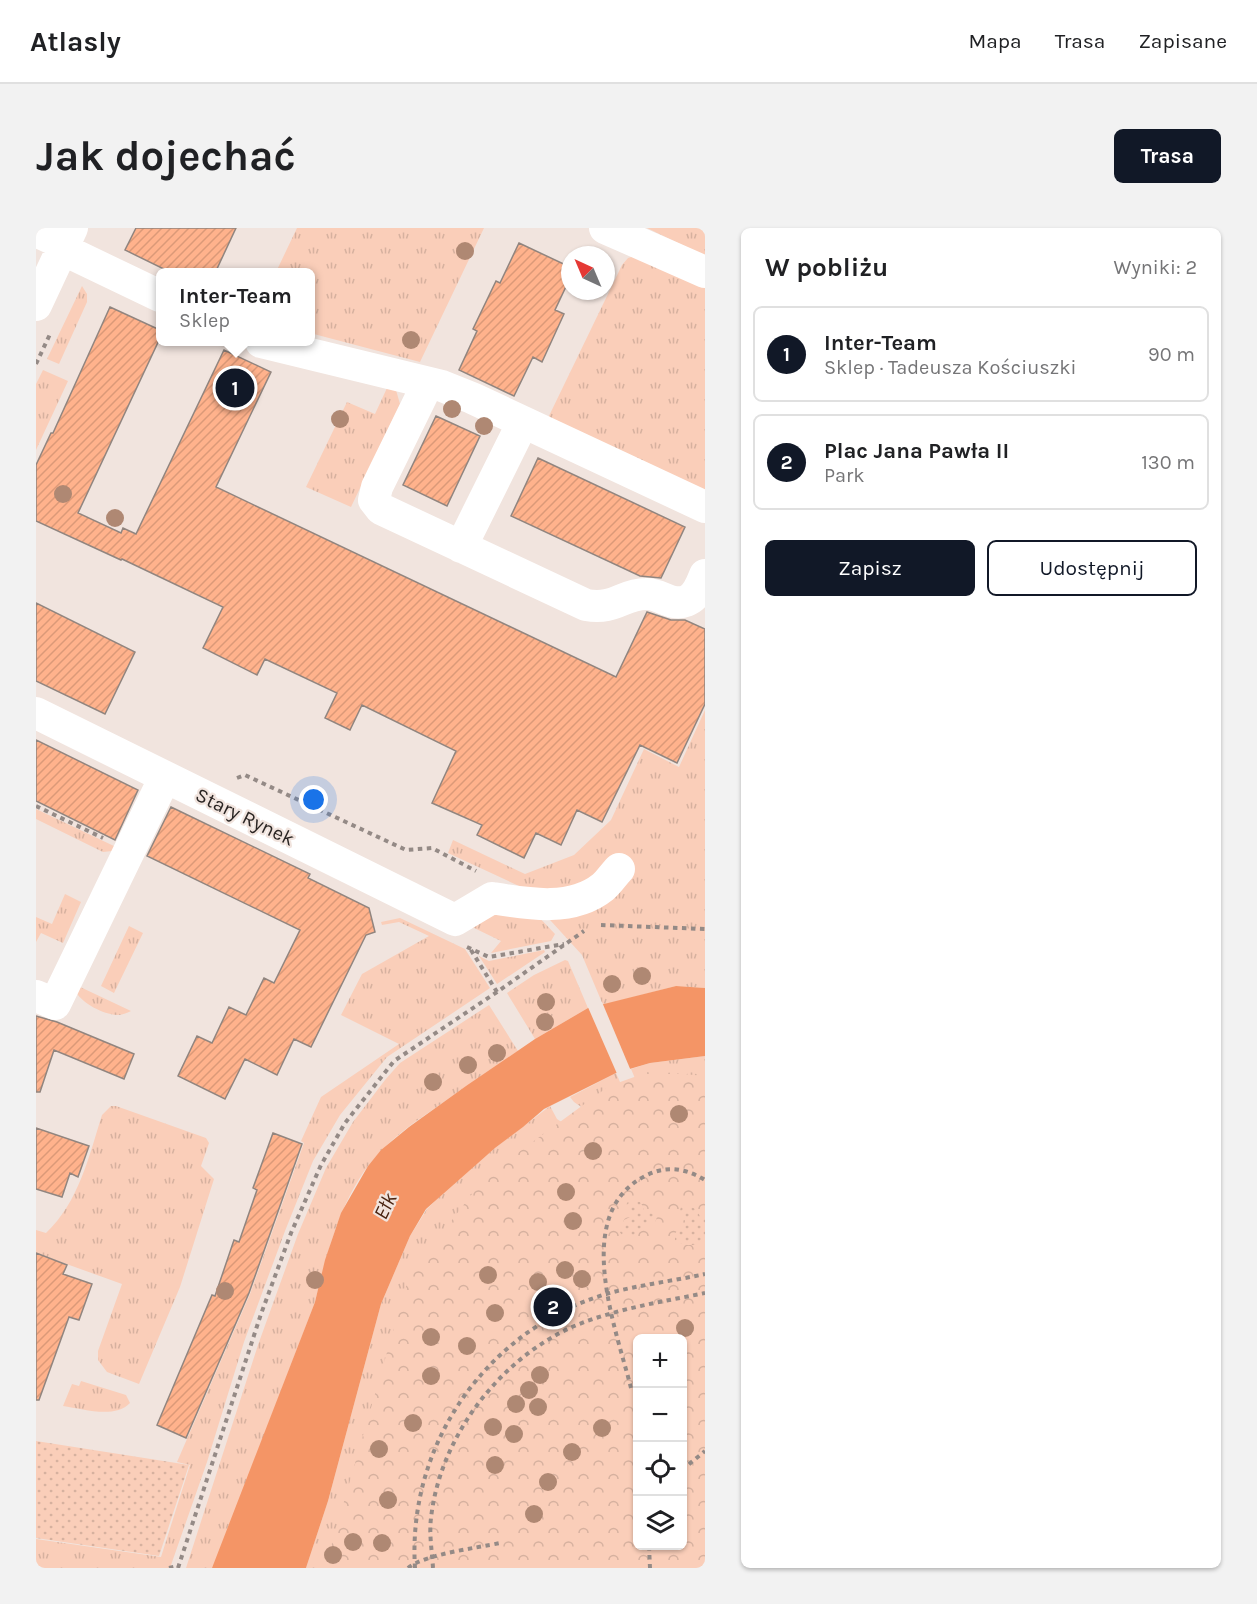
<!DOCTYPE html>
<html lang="pl">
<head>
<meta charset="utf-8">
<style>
  body { margin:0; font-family:Karla,sans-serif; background:#f2f2f2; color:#202124 }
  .controls { position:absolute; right:18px; bottom:18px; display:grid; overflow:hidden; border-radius:9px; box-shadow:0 2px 4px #0004 }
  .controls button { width:54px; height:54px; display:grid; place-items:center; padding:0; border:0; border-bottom:2px solid #e0e0e0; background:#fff; color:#202124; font:30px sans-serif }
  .compass { position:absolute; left:525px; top:18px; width:54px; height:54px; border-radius:50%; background:#fff; box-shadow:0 2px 4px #0004; rotate:316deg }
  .you { position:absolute; left:278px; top:572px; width:21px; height:21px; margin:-15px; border:4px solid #fff; border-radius:50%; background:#1a73e8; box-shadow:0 0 0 9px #1a73e833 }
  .badge { display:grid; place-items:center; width:39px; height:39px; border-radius:50%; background:#111827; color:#fff; font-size:20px; font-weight:700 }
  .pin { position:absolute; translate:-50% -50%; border:3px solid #fff; box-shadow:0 2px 6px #0006 }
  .popup { position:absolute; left:120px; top:40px; width:159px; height:78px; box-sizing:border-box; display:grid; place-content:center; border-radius:9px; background:#fff; filter:drop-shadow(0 2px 4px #0005); font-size:20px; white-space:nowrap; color:#757577 }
  .popup b { font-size:22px; color:#202124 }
  .popup::after { content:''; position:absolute; left:50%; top:100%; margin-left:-12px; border:12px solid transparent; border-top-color:#fff }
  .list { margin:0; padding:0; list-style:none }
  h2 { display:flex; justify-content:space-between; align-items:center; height:78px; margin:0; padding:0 24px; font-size:26px }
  h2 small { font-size:20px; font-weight:400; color:#757577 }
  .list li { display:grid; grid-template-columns:39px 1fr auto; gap:18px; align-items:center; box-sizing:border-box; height:96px; margin:0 12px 12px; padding:0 12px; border:2px solid #e0e0e0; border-radius:9px }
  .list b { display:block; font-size:22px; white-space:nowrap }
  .list p { margin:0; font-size:20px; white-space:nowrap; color:#757577 }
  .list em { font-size:20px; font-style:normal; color:#757577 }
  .actions { display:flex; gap:12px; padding:18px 24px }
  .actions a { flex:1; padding:14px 0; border:2px solid #111827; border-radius:9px; text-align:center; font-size:21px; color:#111827 }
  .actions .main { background:#111827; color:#fff }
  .icon { flex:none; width:33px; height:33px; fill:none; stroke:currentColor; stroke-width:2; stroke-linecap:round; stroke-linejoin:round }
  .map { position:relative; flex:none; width:669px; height:1340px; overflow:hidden; border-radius:9px }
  header { display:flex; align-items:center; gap:36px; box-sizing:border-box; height:84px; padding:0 30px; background:#fff; border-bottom:2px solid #e0e0e0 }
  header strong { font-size:28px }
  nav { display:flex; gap:33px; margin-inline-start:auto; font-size:21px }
  .intro { display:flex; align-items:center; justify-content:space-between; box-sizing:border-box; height:144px; padding:0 36px }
  h1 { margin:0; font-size:42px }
  .button { padding:15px 27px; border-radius:9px; background:#111827; color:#fff; font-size:21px; font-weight:700 }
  main { display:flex; gap:36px; padding:0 36px }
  aside { flex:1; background:#fff; border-radius:9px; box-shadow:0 2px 4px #0004 }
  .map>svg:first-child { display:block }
  .grass { fill:url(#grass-tufts) }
  .forest { fill:url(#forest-crowns); fill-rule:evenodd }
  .garden { fill:url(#garden-dots) }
  .water { fill:#f49566 }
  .pier { fill:#f1e4de }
  .building { fill:url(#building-hatch); stroke:#91857f; stroke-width:1.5 }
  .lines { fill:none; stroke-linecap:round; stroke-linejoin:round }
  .path { stroke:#948a86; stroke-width:4; stroke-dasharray:4.5 4.5; stroke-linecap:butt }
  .minor { stroke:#fff; stroke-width:32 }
  .tree { fill:#af8873 }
  .labels { text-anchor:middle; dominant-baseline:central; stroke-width:4.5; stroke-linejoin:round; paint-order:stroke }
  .street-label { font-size:20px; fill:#2a2523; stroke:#f1e4de }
  .water-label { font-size:21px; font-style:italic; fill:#4b2512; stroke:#f1e4de }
</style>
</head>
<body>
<header>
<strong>Atlasly</strong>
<nav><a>Mapa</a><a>Trasa</a><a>Zapisane</a></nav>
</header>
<div class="intro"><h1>Jak dojechać</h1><a class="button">Trasa</a></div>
<main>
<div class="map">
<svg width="669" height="1340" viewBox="0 0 669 1340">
  <defs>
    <pattern id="grass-tufts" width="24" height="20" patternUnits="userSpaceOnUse" patternTransform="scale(1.5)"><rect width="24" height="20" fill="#faceb9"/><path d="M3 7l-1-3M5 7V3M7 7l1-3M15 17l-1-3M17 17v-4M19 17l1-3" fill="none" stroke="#d6b19f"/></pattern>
    <pattern id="forest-crowns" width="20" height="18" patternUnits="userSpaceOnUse" patternTransform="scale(1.5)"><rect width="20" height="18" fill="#faceb9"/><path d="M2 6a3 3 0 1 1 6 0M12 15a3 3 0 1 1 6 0" fill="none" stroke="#d6b19f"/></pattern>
    <pattern id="garden-dots" width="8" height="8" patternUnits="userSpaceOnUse" patternTransform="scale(1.5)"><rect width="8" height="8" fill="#faceb9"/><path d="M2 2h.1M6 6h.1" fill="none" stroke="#d6b19f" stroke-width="1.8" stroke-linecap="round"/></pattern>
    <pattern id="building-hatch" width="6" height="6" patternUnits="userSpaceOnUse" patternTransform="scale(1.5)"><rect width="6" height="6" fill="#ffb28c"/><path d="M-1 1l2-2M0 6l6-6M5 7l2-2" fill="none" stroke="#db9978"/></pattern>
  </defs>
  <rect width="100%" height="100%" fill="#f1e4de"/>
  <path class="grass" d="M261,0H448L384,134L274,105V45L240,44Z
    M611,0H669V28Z
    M602,27L669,55V263L512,190L586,37L592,30Z
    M46,58L51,66V74L23,136L11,131Z
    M7,142L32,153L0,222V156Z
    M351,160L360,162L364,176L315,279L270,259L311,174L339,186Z
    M669,482V760L640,758L567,777L546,727L483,658L412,625L417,612L489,646L538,627L575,592L608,521L643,539Z
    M0,581L80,619L76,623L67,624L0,591Z
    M29,666L45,674L27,715L5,705L0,714V689L16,696Z
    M498,684L519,706L515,713L455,725L465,713L434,698L452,685Z
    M364,690L429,721L454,760L351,829L304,887L277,933L249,1003L208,1114L171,1234L134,1340H0V1311L125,1329L154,1237L141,1234L214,1066L268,915L265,913L285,869L363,816L305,787L326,746L393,708L363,694L346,697L345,694Z
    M93,698L107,705L78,765L65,758Z
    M508,722L509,724L461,756L443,728L453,733Z
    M529,732L532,733L552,780L499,811L471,765L498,747Z
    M40,757L95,783C91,785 86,787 81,787C67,786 47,776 40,764Z
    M453,777L482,823C455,841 428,860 402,878C377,895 351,913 332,938C303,977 291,1026 279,1074L179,1335L176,1340H150L222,1117L262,1006L290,940L317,894L349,852L364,835Z
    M669,828V889L616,890L595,841L614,835Z
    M580,845L603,897L598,915L538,874L534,869Z
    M75,878H80L170,910L173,915L165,938L178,951L144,1059L103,1156L71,1144L62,1132V1123L86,1056L0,1025V1002L10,1005C43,974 53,928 66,887Z
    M514,878L521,891L594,939L355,1340H270L292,1273L345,1076L374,1008L391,981L411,961L459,920Z
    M45,1153L90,1167L94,1175C79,1191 47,1181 27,1178L36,1156L43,1158Z"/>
  <path class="forest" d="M615,843L669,848V1340H288L292,1329L373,1048L449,949L573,858ZM602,1110H646V1318H602Z"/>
  <path class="garden" d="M593,972L604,974L608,980V986L615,985L621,989L619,995L607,996L606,1002L598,1008L586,1007L583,1003L588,992L596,988L590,983V977Z
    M650,978C658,979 662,982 664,989L669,987C669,993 669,1001 669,1007C666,1020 647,1019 639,1012V1006L642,1001L653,996C646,990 642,988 645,979Z
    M0,1213L153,1237L123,1328L0,1310Z"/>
  <path class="water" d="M640,758L669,760V828L614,835L580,845L508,881L487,899L459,920L390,981L374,1008L345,1076L292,1273L270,1340H176L279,1074L289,1032L305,985L332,938L345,922L373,899L430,858L499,811L552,780Z"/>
  <path class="pier" d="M566,774L595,843L582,848L551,777Z"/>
  <path class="building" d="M100,0H200L179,45H136L89,22Z
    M483,15L534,39V50L519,82L528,86L506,134L497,129L478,168L423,142L441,103L437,101L460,53L464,55Z
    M74,79L124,102V110L42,285L85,305L87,300L100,306L188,122L235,144L180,259L580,449L611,384L635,392H649L669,401V476L641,535L604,517L566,594L541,582L525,617L500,605L488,630L441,607L446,597L396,575L420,523L326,477L314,502L289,490L301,465L229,431L221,447L167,420L187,379L86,331L85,332L0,293V237L15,205H17Z
    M400,188L444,208L411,278L367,257Z
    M502,230L649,299L625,350L604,348L475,288Z
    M0,375L99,424L69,486L0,453Z
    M0,512L102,562L79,612L0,573Z
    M135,579L274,646L272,650L333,680L339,704L330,707L275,819L258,811L241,847L209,831L189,871L142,848L161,808L176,815L193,779L210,787L228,750L238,755L264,702L111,628Z
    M0,788L21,794L98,826L88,851L18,822L4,864H0Z
    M0,900L53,918L42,949L34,945L26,969L0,961Z
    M237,905L266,916L213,1065L150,1210L121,1197L176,1067L179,1068L198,1012L203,1014L221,962L217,960Z
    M0,1025L31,1037L27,1046L56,1056L43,1092L33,1089L3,1172H0Z"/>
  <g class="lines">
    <path class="path" d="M0,136L15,104
      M201,550L209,547L370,622L396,620L440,643
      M0,578L67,610
      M565,697L669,701
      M431,719L453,729L528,716
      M435,722L461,764
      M595,1160C580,1100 535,986 609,948C630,937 649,940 669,952
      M646,1242L669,1223
      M613,1318L614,1340
      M133,1340L142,1338
      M142,1340L225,1086L255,1005L285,937L309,895L358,833L461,764L548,703
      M372,1340C389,1326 441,1320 464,1315
      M379,1340C371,1216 451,1102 570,1066C602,1057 637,1053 669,1046
      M397,1340C396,1323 393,1306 395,1290C404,1209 463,1132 536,1099C578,1081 625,1074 669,1065"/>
    <path class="minor" d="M569,0L669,44
      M0,3L28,16
      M26,21L124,68
      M0,77L36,0
      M225,114L406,158L436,170L669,279
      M392,155L341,259L338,272L345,281L550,377C580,382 586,366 610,366C624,365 635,379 650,373C661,369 665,357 669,347
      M425,319L487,194
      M0,485L419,692L456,670C492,676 536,684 567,659C573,654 578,646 583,641
      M0,768L19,776L129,549"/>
  </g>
  <g class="tree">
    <circle cx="429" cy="23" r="9"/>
    <circle cx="375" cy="112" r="9"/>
    <circle cx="416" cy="181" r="9"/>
    <circle cx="304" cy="191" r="9"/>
    <circle cx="448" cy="198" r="9"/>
    <circle cx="27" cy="266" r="9"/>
    <circle cx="79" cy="290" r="9"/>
    <circle cx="606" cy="748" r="9"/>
    <circle cx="576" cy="756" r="9"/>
    <circle cx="510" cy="774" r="9"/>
    <circle cx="509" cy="794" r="9"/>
    <circle cx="461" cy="825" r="9"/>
    <circle cx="432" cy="837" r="9"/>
    <circle cx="397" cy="854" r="9"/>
    <circle cx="643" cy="886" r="9"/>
    <circle cx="557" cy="923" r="9"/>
    <circle cx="530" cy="964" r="9"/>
    <circle cx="537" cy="993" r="9"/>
    <circle cx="529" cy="1042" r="9"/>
    <circle cx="452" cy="1047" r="9"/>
    <circle cx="546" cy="1051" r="9"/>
    <circle cx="279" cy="1052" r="9"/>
    <circle cx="502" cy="1054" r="9"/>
    <circle cx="189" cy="1063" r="9"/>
    <circle cx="459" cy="1085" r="9"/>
    <circle cx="649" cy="1100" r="9"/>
    <circle cx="395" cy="1109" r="9"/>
    <circle cx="431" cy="1118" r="9"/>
    <circle cx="504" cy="1147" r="9"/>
    <circle cx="395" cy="1148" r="9"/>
    <circle cx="493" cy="1162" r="9"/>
    <circle cx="480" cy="1176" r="9"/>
    <circle cx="502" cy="1179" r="9"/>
    <circle cx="377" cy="1195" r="9"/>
    <circle cx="457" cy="1199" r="9"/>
    <circle cx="566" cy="1200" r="9"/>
    <circle cx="478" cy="1206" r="9"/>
    <circle cx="343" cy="1221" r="9"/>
    <circle cx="536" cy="1224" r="9"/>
    <circle cx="459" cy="1237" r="9"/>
    <circle cx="512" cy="1254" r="9"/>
    <circle cx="352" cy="1272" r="9"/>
    <circle cx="498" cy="1286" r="9"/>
    <circle cx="317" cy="1314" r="9"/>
    <circle cx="346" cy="1315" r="9"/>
    <circle cx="297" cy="1327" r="9"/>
  </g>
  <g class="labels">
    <g class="street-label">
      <text transform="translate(209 589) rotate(26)">Stary Rynek</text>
    </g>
    <g class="water-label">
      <text transform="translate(349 978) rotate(-64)">Ełk</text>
    </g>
  </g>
</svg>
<div class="controls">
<button>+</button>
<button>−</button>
<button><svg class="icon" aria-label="locate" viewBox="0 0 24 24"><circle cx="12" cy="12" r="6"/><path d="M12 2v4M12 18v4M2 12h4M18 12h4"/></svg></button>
<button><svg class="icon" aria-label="layers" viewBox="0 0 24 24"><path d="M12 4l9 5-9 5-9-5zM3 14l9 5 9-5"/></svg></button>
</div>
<svg class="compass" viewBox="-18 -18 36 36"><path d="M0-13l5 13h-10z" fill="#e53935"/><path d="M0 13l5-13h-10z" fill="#757577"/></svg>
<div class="you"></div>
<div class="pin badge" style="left:199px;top:160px">1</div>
<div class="popup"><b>Inter-Team</b>Sklep</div>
<div class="pin badge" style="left:517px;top:1079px">2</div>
</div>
<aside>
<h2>W pobliżu<small>Wyniki: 2</small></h2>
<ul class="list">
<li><span class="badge">1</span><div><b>Inter-Team</b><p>Sklep · Tadeusza Kościuszki</p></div><em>90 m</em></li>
<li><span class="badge">2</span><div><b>Plac Jana Pawła II</b><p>Park</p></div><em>130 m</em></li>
</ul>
<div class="actions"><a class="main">Zapisz</a><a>Udostępnij</a></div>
</aside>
</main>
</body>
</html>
